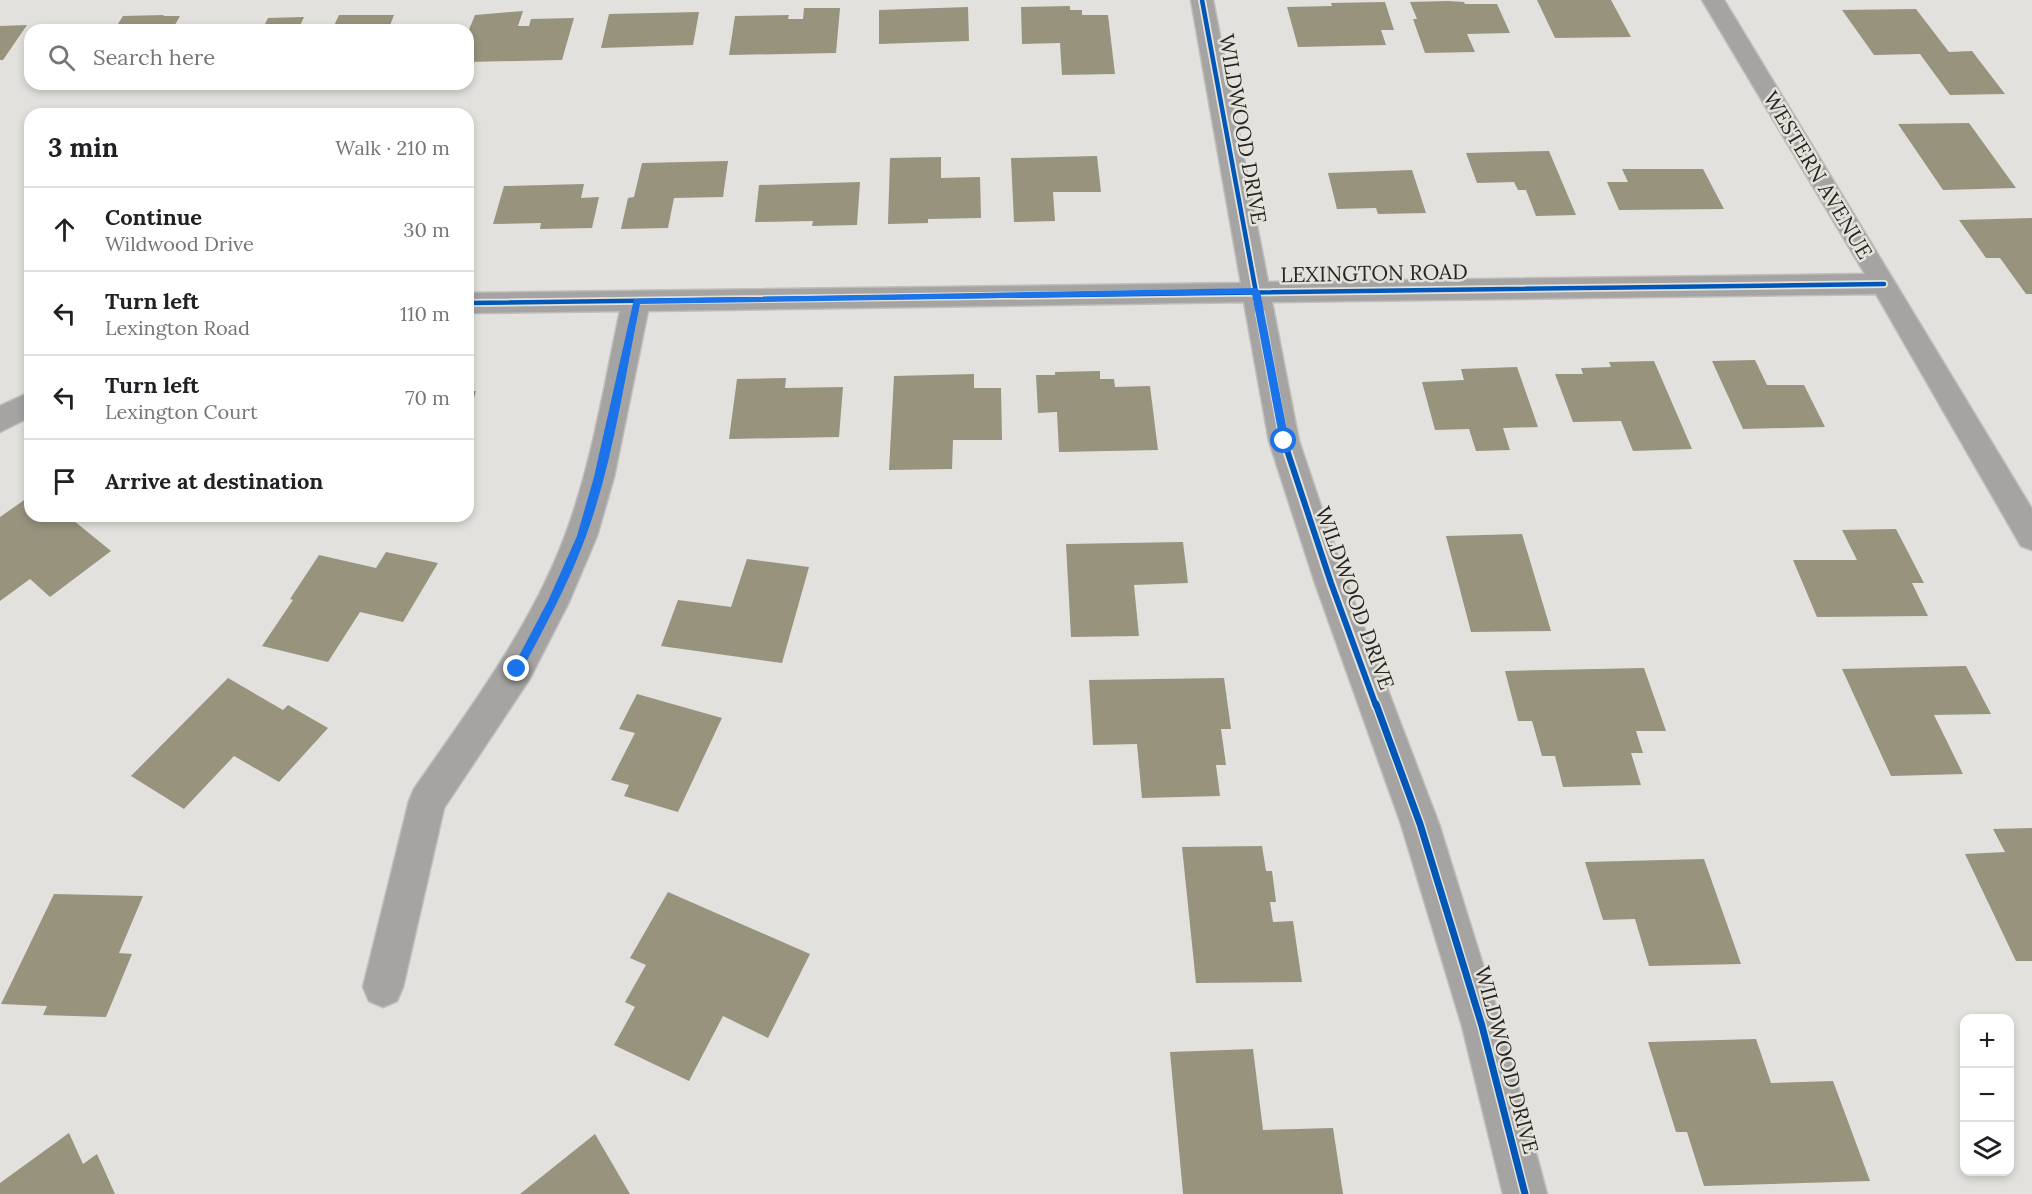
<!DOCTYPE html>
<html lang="en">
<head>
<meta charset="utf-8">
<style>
  body { margin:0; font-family:Lora,serif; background:#f2f2f2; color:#202124 }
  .controls { position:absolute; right:18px; bottom:18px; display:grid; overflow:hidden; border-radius:12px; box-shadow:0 3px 9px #0003 }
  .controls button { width:54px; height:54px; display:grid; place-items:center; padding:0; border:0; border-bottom:2px solid #e0e0e0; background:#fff; color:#202124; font:30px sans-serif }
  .stop { position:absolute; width:18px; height:18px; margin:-14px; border:4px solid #1a73e8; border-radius:50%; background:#fff }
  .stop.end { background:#1a73e8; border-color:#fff; box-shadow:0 2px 6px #0008 }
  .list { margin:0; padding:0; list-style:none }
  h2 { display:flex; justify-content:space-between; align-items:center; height:78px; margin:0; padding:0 24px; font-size:26px }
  h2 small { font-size:20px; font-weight:400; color:#757577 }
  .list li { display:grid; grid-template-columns:39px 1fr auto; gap:18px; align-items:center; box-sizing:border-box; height:84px; padding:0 24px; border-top:2px solid #e0e0e0 }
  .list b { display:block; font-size:22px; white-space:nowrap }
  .list p { margin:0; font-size:20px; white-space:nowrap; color:#757577 }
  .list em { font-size:20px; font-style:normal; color:#757577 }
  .icon { flex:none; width:33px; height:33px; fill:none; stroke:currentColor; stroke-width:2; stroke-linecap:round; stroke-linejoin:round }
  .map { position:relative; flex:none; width:2032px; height:1194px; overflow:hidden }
  .search { position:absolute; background:#fff; box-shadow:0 3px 9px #0003; left:24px; top:24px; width:450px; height:66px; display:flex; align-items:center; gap:15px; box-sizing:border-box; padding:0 21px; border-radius:18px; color:#757577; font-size:22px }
  .panel { position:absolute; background:#fff; box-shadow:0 3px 9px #0003; left:24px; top:108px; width:450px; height:414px; border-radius:18px }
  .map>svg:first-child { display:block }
  .building { fill:#98937d }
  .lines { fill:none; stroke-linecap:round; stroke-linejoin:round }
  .street-casing { stroke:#bfbebc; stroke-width:3 }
  .street { fill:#a5a4a2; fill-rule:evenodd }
  .cycleway-far2-casing { stroke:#e4e2db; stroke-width:8 }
  .cycleway-far1-casing { stroke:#e4e2db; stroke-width:10 }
  .cycleway-casing { stroke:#e4e2db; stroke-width:10 }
  .cycleway-far2 { stroke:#0057b8; stroke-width:4.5 }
  .cycleway-far1 { stroke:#0057b8; stroke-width:6 }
  .cycleway { stroke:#0057b8; stroke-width:7 }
  .route { fill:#1a73e8 }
  .labels { text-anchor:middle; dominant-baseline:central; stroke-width:5; stroke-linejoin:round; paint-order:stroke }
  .street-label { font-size:21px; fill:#252522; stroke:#e4e2db }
</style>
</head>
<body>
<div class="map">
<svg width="2032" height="1194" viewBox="0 0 2032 1194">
  <rect width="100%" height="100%" fill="#e2e1dd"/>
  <path class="building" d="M1537,0H1611L1631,37L1555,38Z
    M1448,1L1464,2L1465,4H1497L1510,33L1467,34L1475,52L1425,53L1413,19H1417L1410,2Z
    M1385,2L1394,30H1381L1386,45L1298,47L1287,7L1332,6L1331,3Z
    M1070,6V10H1082V15H1108L1115,74L1062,75L1060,43L1022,44L1021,7Z
    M968,7L969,41L879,44V10Z
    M804,8H840L836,53L729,55L735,16L789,15L788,19H803Z
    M1916,9L1949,52L1972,51L2005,94L1950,95L1920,54L1874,55L1842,10Z
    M523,11L518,26H529L531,19L574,18L562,60L468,62V32L475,15Z
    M699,12L693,45L601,48L609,14Z
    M164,15L163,16H180L172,30H114L123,16Z
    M339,15H394L389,28L442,27L441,30H332Z
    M304,17L298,30H262L268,18Z
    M27,25L3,60H0V26Z
    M1969,123L2016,188L1943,190L1898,124Z
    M1549,151L1576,215L1536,216L1526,190H1518L1514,182L1477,183L1466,153Z
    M1097,156L1101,192H1053L1055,221L1014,222L1011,158Z
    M941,157V178L980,177L981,218L928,219V223L888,224L890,158Z
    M728,161L723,197L674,198L668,228L621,229L628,198L634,197L642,163Z
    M1622,169H1703L1724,209L1619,210L1607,182H1628Z
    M1412,170L1426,213L1378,214L1376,208L1337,209L1328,173Z
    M860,182L857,225L812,226L813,221L755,222L759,185Z
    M584,184L581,198L599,197L592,228L540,229L541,223L493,224L504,186Z
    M2032,218V294H2026L2000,258H1986L1959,220Z
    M1755,360L1767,385H1804L1825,427L1743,429L1712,361Z
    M1654,361L1692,449L1633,451L1621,421L1573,422L1555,374H1583L1581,368L1611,367L1609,362Z
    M1517,367L1538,427L1503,428L1510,450L1476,451L1469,429L1435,430L1422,382L1464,380L1461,369Z
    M1100,371V379H1114L1115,387L1150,386L1158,450L1059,452L1057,412L1038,413L1036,375H1055V372Z
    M974,374V388H1001L1002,440H953L952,469L889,470L894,376Z
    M786,378L785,388L843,387L839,437L729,439L737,379Z
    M468,391H476L469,415H468Z
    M30,496V516H68L111,551L50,597L30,579L0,601V517Z
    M1896,529L1924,583H1912L1928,616L1817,617L1793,560H1857L1842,530Z
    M1522,534L1551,631L1471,632L1446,536Z
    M1183,542L1188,583L1134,585L1139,636L1071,637L1066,544Z
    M386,552L438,563L403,622L360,612L328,662L262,646L293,600L290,599L319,555L376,568Z
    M747,559L809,567L782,663L661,646L678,600L731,607Z
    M1966,666L1991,714L1934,715L1963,774L1891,776L1842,669Z
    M1644,668L1666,731H1636L1643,753H1631L1641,785L1563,787L1555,756H1542L1532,721H1518L1505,671Z
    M228,678L283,710L288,705L328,728L279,782L234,756L184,809L131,776Z
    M1224,678L1231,729H1221L1226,765H1216L1220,796L1142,798L1137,744L1093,745L1089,680Z
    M637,694L722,718L678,812L624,796L629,785L611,780L635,733L619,729Z
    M2032,828V961H2016L1965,854L2005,852L1993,829Z
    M1262,846L1266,871H1272L1276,902H1270L1273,922L1293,921L1302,982L1196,983L1182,847Z
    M1704,859L1741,964L1649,966L1635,919L1603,920L1585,862Z
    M668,892L810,954L768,1038L723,1016L689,1081L614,1045L635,1007L625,1002L646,965L630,958Z
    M54,894L143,896L119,953L132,954L106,1017L43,1015L47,1006L1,1004Z
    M1756,1039L1771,1083L1833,1081L1870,1181L1704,1186L1687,1132H1676L1648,1042Z
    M1253,1049L1263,1130L1333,1128L1343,1194H1183L1170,1052Z
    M69,1133L83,1164L97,1154L115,1194H0V1183Z
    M595,1134L630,1194H520Z"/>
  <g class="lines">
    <defs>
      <path id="street" d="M1191,0H1213L1268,282L1865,274L1702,0H1724L2032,509V550L2021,546L1876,294L1272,302L1299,441L1347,583L1439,824L1502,1026L1547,1194H1503L1462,1026L1401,824L1315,583L1269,441L1244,302L648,311L614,477L597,536L569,602L529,680L444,808L403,987L397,1001L383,1007L369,1001L363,987L409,801L414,789C470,708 530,629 565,536C592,464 604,386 620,311L468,313V293L1241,283Z
        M30,392V417L0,432V406Z"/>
    </defs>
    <use href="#street" class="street-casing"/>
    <use href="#street" class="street"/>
    <defs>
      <path id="cycleway-far2" d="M1202,0L1260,314
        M468,303L1884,284"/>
      <path id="cycleway-far1" d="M1260,313L1284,441L1331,583L1376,706"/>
      <path id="cycleway" d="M1376,704L1420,824L1482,1026L1525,1194"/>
    </defs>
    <use href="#cycleway-far2" class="cycleway-far2-casing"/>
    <use href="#cycleway-far1" class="cycleway-far1-casing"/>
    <use href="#cycleway" class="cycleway-casing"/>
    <use href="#cycleway-far2" class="cycleway-far2"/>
    <use href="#cycleway-far1" class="cycleway-far1"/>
    <use href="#cycleway" class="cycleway"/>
  </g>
  <path class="route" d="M1256,288L1260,291L1289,441L1284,445L1280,441L1252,294L640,304C624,381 613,462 586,536C569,583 544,628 521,672H514L512,669L548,601L577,536L594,477L634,299Z"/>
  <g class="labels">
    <g class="street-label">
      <text transform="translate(1243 129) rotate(80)">WILDWOOD DRIVE</text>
      <text transform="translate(1818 175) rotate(59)">WESTERN AVENUE</text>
      <text transform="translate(1374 273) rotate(-1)">LEXINGTON ROAD</text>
      <text transform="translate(1355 598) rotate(70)">WILDWOOD DRIVE</text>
      <text transform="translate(1507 1060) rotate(75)">WILDWOOD DRIVE</text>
    </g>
  </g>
</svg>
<div class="controls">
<button>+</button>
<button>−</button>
<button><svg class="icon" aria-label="layers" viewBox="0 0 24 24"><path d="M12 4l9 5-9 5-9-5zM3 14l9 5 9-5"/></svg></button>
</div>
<div class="stop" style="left:1284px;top:441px"></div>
<div class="stop end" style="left:517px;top:669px"></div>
<div class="search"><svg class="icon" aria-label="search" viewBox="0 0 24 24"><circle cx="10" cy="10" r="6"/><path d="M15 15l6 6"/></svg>Search here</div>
<section class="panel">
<h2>3 min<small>Walk · 210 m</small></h2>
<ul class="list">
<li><svg class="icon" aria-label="ahead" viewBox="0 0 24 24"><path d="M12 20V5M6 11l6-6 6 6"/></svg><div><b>Continue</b><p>Wildwood Drive</p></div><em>30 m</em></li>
<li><svg class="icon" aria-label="left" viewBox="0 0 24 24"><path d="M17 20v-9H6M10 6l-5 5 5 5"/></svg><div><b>Turn left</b><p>Lexington Road</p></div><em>110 m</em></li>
<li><svg class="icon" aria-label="left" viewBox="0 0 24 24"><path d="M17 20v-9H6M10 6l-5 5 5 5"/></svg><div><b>Turn left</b><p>Lexington Court</p></div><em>70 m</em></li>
<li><svg class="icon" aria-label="arrive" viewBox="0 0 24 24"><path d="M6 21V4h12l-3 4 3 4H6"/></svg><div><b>Arrive at destination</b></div></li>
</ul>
</section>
</div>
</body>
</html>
